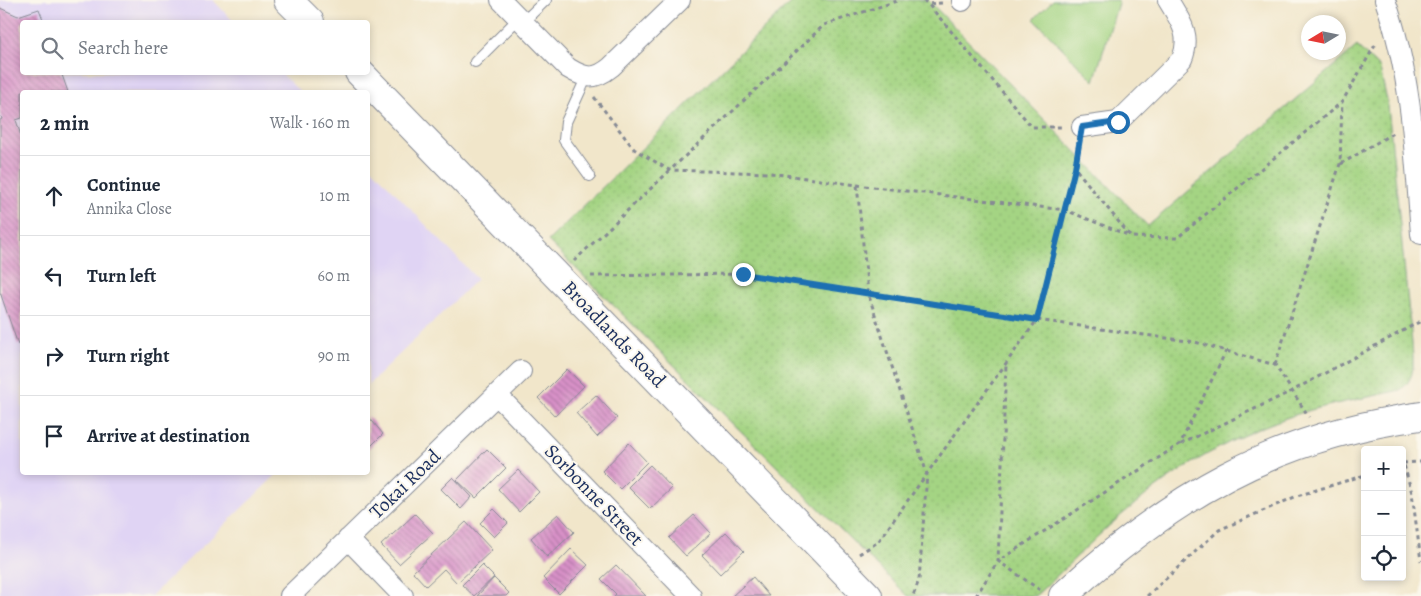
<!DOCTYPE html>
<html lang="en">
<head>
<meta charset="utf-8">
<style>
  body { margin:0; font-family:Alegreya,serif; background:#f6f6f7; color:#1f2937 }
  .controls { position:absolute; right:15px; bottom:15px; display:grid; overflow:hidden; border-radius:5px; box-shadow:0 2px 8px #0003 }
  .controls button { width:45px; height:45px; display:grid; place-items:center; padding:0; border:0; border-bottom:1px solid #e0e1e3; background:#fff; color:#1f2937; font:25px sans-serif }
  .compass { position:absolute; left:1301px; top:15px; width:45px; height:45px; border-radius:50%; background:#fff; box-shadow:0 2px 8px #0003; rotate:260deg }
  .stop { position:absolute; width:15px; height:15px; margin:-11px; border:4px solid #1f6fb2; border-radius:50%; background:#fff }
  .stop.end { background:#1f6fb2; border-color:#fff; box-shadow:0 1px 5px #0008 }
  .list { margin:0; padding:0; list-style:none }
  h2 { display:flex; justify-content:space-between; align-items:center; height:65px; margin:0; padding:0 20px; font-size:21px }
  h2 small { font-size:16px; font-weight:400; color:#747a83 }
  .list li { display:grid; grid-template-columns:32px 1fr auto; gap:15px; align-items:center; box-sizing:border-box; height:80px; padding:0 20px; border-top:1px solid #e0e1e3 }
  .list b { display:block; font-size:19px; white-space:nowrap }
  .list p { margin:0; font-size:16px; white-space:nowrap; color:#747a83 }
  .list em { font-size:16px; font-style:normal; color:#747a83 }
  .icon { flex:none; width:28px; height:28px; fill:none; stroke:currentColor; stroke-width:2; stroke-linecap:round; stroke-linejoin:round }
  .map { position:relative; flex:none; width:1421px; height:596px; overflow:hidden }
  .search { position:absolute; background:#fff; box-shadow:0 2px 8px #0003; left:20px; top:20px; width:350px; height:55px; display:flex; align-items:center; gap:12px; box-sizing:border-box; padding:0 18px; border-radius:5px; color:#747a83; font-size:19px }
  .panel { position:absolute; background:#fff; box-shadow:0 2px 8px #0003; left:20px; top:90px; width:350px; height:385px; border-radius:5px }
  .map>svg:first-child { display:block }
  .built { fill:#e0d4f4 }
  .grass { fill:url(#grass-dots); stroke:#608270 }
  .green { fill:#a4d483; stroke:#608270 }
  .building { fill:url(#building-back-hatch) }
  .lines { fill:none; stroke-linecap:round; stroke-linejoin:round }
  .lane-casing { stroke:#868a94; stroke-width:12 }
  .street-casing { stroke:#868a94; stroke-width:22 }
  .secondary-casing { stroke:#868a94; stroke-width:30 }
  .path { stroke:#868a94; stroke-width:3; stroke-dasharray:4 4; stroke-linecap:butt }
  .lane { stroke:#fff; stroke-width:10 }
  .street { stroke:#fff; stroke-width:20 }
  .secondary { stroke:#fff; stroke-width:28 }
  .route { stroke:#1f6fb2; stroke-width:6 }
  .labels { text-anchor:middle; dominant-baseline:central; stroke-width:4; stroke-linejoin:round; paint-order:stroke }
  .street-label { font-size:20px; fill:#1b2f5e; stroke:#fbf7ec }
</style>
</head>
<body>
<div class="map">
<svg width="1421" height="596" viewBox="0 0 1421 596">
  <defs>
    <pattern id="grass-dots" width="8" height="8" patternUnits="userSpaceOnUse" patternTransform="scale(1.25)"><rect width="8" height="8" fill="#a4d483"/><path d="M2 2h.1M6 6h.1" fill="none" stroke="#8db674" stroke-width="1.8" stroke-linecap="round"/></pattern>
    <pattern id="building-back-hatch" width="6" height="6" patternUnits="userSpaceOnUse" patternTransform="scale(1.25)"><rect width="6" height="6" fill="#d891c7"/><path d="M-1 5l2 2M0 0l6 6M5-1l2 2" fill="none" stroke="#ae77a5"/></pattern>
  </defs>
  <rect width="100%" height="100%" fill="#fbf7ec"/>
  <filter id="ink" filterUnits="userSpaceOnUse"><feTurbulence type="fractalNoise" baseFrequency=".02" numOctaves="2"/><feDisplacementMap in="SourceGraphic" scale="10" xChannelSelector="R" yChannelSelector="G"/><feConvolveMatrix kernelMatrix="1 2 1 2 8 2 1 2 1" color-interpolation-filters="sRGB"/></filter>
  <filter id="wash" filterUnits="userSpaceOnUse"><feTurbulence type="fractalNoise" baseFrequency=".0096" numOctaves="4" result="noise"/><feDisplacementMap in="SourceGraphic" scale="20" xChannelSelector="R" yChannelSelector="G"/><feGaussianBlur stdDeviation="1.12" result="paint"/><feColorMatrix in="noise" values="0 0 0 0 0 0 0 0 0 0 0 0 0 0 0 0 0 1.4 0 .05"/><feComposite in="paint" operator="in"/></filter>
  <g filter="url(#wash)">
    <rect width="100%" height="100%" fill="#f1e6ca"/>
    <path class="built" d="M0,0H213L234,22H22V72L281,73L300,92H22V472L278,473L151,596H0Z
      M368,164L477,279L368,385Z"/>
    <path class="grass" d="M793,0H928L1148,226L1357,46L1380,68L1388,106L1412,343C1413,361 1417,378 1400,390C1371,397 1341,402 1311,410C1248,428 1186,462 1135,504C1099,532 1069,566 1035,596H908L548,241Z"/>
    <path class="green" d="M1053,0H1119L1094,81L1034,19Z"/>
    <g id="blocks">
      <path class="building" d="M0,8L18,16L39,9L44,22H22V72H61L68,92H22V118L16,120L22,139V343L18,345L0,292V120L2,119L0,114Z
        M567,369L584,386L555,416L538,398Z
        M596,395L617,418L597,437L576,413Z
        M368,416L383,434L368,449Z
        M629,443L647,462L620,489L602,471Z
        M487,449L506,468L476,498L457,480Z
        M650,465L672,488L650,509L628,487Z
        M518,470L539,492L519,512L498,489Z
        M453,477L472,497L461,509L441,489Z
        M494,509L508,523L494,537L480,523Z
        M415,514L433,533L399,564L381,545Z
        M558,514L574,532L547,557L531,538Z
        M694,515L711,533L686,556L669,538Z
        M466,522L492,550L457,583L444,569L426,586L413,572Z
        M726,532L744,551L720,574L702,555Z
        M571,549L588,565L559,594L543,578Z
        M482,565L494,577L474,596L462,585Z
        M616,565L646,596H614L616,594L601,579Z
        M753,577L769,596H732Z
        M494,578L509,593L506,596H477Z"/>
    </g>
  </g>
  <g filter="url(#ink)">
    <use href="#blocks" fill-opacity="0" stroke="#868a94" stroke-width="1"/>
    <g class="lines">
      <defs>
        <path id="lane" d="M523,22L546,0
          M475,62L519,18
          M587,76L566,122L564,140L590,176"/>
        <path id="street" d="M501,0L568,68C586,79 595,80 611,67L680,0
          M1385,0C1412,76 1415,154 1421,234
          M962,1V0
          M1082,127L1118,122L1182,59C1192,35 1180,20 1168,0
          M497,395L691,596
          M348,539L403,596
          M290,596L521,371"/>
        <path id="secondary" d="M288,0L310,22
          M359,72L868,596
          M1063,596C1170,497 1274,436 1421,416"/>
      </defs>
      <use href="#lane" class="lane-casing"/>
      <use href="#street" class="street-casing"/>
      <use href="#secondary" class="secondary-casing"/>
      <path class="path" d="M923,0L928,4
        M942,3L928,4L1032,127H1063
        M594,97L634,149L669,170L770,173L857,185L868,293L927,474L919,580L913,596
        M1078,147L1075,168L1131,237L1177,238L1342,102L1377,42
        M1341,164L1393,133
        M857,185L1065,210L1130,236
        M574,261L824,25L900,0
        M591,276L743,274L1037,320L1075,168
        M1275,365L1340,164L1342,102
        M1181,444L1292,391L1421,321
        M1402,458L1412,493L1421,561
        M1403,463L1421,462
        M859,554L878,542L1037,320L1195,342L1275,365L1309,417
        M1040,590L998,561L1180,444L1226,351
        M976,596L998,561L1006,365
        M1147,596L1219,530L1297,496L1365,475"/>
      <use href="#lane" class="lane"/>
      <use href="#street" class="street"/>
      <use href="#secondary" class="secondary"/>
    </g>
  </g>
  <g class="lines" filter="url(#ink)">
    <path class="route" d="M743,274L1037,320L1075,168L1082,127L1118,122"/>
  </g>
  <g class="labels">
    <g class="street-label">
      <text transform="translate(614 334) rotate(46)">Broadlands Road</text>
      <text transform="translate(405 484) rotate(-44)">Tokai Road</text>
      <text transform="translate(594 495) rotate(46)">Sorbonne Street</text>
    </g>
  </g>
</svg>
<div class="controls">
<button>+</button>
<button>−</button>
<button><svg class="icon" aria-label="locate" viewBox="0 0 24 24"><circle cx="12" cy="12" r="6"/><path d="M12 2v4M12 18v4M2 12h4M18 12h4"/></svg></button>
</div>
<svg class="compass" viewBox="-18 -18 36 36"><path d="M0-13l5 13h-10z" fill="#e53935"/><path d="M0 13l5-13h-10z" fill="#747a83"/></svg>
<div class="stop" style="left:1118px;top:122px"></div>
<div class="stop end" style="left:743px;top:274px"></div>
<div class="search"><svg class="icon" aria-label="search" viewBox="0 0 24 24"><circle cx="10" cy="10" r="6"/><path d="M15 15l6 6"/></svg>Search here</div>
<section class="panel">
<h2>2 min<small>Walk · 160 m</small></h2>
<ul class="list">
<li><svg class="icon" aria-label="ahead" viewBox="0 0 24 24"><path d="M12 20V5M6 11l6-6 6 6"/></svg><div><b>Continue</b><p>Annika Close</p></div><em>10 m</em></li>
<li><svg class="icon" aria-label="left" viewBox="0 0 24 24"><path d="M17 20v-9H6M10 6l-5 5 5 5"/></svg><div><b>Turn left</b></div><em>60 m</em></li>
<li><svg class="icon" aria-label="right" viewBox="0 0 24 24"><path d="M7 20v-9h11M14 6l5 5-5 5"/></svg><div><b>Turn right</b></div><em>90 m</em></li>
<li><svg class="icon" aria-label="arrive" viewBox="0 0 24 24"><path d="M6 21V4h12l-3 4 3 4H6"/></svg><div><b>Arrive at destination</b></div></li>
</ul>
</section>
</div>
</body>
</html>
